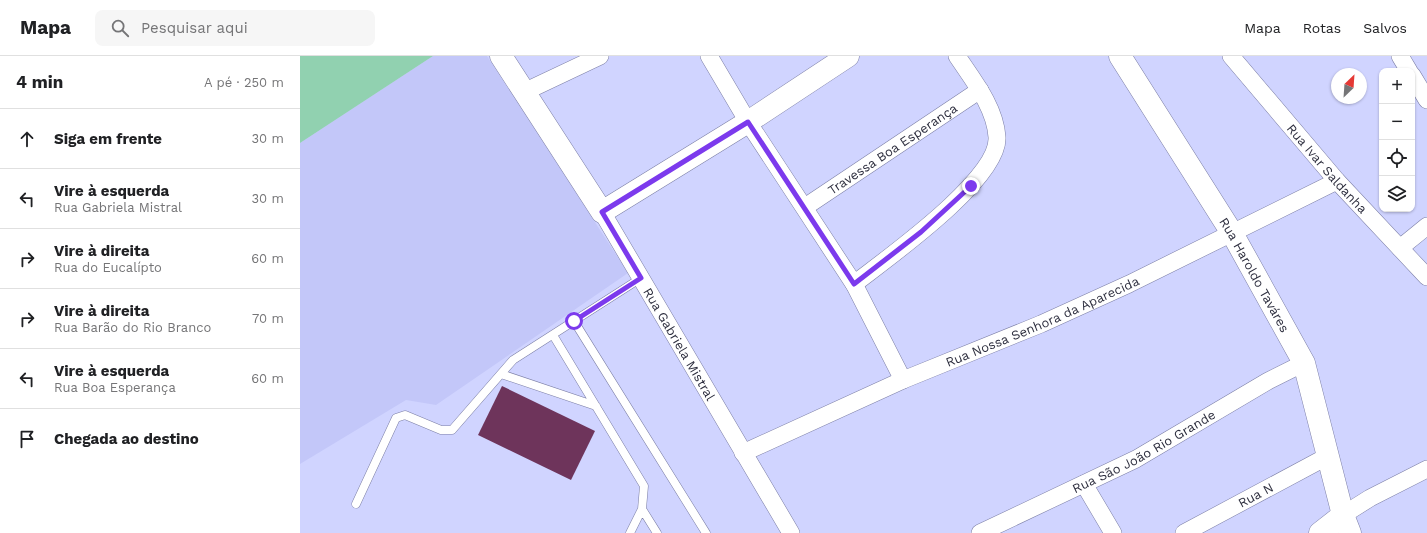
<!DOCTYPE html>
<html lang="pt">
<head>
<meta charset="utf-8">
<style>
  body { margin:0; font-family:"Work Sans",sans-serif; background:#f6f6f6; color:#202124 }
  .controls { position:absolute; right:12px; top:12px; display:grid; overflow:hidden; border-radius:8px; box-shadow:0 1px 3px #0004 }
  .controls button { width:36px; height:36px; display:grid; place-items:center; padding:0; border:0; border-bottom:1px solid #e0e0e0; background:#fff; color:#202124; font:20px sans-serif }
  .compass { position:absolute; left:1031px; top:12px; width:36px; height:36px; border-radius:50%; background:#fff; box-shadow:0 1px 3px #0004; rotate:25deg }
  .stop { position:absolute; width:12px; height:12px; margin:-9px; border:3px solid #7c3aed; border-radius:50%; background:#fff }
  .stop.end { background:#7c3aed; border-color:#fff; box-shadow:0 1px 4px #0008 }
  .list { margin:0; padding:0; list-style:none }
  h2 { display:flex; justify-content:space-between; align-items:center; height:52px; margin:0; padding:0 16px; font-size:17px }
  h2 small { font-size:13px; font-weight:400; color:#757577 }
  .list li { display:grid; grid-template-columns:26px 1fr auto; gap:12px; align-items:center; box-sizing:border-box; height:60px; padding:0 16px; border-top:1px solid #e0e0e0 }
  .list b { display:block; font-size:15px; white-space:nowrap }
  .list p { margin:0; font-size:13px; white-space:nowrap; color:#757577 }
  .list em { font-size:13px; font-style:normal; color:#757577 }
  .icon { flex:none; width:22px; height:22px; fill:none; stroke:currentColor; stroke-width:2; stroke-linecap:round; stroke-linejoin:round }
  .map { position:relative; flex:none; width:1127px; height:477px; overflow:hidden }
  header { display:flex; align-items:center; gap:24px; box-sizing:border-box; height:56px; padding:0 20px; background:#fff; border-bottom:1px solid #e0e0e0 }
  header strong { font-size:19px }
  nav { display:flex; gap:22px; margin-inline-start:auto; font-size:14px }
  .search { width:280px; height:36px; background:#f6f6f6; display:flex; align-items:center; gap:10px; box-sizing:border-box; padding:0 14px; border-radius:8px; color:#757577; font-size:15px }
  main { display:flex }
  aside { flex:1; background:#fff }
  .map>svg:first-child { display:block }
  .built { fill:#c3c7f9 }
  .green { fill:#91d1b0 }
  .building { fill:#6e345b }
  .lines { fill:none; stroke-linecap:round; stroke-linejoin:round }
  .lane-casing { stroke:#7c7fa6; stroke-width:9 }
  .street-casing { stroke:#7c7fa6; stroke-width:18 }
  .secondary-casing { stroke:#7c7fa6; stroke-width:23 }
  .lane { stroke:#fff; stroke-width:8 }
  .street { stroke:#fff; stroke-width:17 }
  .secondary { stroke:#fff; stroke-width:22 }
  .route { stroke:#7c3aed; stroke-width:5 }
  .labels { text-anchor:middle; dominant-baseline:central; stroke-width:4; stroke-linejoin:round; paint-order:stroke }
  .street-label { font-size:13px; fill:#2e2f3f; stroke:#f7f8fc }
</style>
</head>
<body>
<header>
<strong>Mapa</strong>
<div class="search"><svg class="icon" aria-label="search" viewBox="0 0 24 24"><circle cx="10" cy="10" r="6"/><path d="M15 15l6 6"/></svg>Pesquisar aqui</div>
<nav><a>Mapa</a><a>Rotas</a><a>Salvos</a></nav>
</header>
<main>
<aside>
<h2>4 min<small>A pé · 250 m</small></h2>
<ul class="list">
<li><svg class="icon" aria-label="ahead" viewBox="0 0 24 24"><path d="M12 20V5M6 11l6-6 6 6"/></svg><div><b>Siga em frente</b></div><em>30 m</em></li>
<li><svg class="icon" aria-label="left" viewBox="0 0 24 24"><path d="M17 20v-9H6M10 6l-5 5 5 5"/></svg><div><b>Vire à esquerda</b><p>Rua Gabriela Mistral</p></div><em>30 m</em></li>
<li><svg class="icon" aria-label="right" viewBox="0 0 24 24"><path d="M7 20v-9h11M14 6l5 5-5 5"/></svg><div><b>Vire à direita</b><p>Rua do Eucalípto</p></div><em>60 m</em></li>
<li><svg class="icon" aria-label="right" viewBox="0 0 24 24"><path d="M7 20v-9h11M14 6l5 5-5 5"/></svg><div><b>Vire à direita</b><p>Rua Barão do Rio Branco</p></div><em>70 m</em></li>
<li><svg class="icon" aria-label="left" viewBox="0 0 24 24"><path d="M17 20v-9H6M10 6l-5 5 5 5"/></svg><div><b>Vire à esquerda</b><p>Rua Boa Esperança</p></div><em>60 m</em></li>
<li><svg class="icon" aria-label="arrive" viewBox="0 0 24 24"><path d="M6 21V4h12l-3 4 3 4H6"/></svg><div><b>Chegada ao destino</b></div></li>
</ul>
</aside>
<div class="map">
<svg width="1127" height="477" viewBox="0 0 1127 477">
  <rect width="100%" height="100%" fill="#d0d4ff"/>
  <path class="built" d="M133,0H187L328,217L136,349L106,344L0,408V87Z"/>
  <path class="green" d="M0,0H133L0,87Z"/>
  <path class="building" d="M202,330L295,375L271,424L178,379Z"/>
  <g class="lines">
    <defs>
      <path id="lane" d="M274,265L406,477
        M253,279L344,430L342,453L357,477
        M201,318L296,350
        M56,448L96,362L105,359L141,374H152L213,304L341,222
        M330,477L342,453"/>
      <g id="street">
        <path d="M409,0L448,66L554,228L603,324"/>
        <path id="s1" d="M931,0L1037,125L1127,221"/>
        <path d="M1100,0L1109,15"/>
        <path d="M1112,19L1127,44"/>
        <path d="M224,36L300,0"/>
        <path id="s2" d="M505,151L680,34"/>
        <path id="s3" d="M302,156L491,477"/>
        <path d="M1100,192L1127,170"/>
        <path d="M554,228C586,203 700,123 697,81C695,51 673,24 657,0"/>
        <path id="s4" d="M443,397L603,324L741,268L829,228L1037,125"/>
        <path d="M784,428L813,477"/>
        <path d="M1043,459L1070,442L1127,413"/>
        <path id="s5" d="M680,477L836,403L968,325L1004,307"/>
        <path id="s6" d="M884,477L1028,400"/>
      </g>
      <g id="secondary">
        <path d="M201,0L302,156L448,66L548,0"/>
        <path id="s7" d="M820,0L932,177L1004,307L1043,459L1050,477"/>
        <path d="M1020,477L1043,459"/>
      </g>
    </defs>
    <use href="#lane" class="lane-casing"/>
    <use href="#street" class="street-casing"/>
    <use href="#secondary" class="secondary-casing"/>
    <use href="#lane" class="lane"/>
    <use href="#street" class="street"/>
    <use href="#secondary" class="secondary"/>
  </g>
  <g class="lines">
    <path class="route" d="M274,265L341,222L302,156L448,66L554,228L621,176L671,130"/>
  </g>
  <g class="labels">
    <g class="street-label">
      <text stroke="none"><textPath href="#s2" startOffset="105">Travessa Boa Esperança</textPath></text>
      <text stroke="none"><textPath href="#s1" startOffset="148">Rua Ivar Saldanha</textPath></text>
      <text stroke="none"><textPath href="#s7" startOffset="257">Rua Haroldo Taváres</textPath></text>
      <text stroke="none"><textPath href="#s4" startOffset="327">Rua Nossa Senhora da Aparecida</textPath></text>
      <text stroke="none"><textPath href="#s3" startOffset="153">Rua Gabriela Mistral</textPath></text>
      <text stroke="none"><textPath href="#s5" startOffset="183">Rua São João Rio Grande</textPath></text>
      <text stroke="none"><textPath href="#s6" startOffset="81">Rua N</textPath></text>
    </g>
  </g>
</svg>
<div class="controls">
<button>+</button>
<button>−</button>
<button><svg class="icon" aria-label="locate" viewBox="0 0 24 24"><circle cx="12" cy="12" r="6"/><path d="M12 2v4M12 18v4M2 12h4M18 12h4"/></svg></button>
<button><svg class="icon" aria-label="layers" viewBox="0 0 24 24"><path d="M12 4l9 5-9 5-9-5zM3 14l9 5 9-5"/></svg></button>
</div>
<svg class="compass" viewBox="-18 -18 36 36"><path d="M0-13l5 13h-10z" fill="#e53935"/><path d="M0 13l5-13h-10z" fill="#757577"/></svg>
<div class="stop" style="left:274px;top:265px"></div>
<div class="stop end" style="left:671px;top:130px"></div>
</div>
</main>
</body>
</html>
